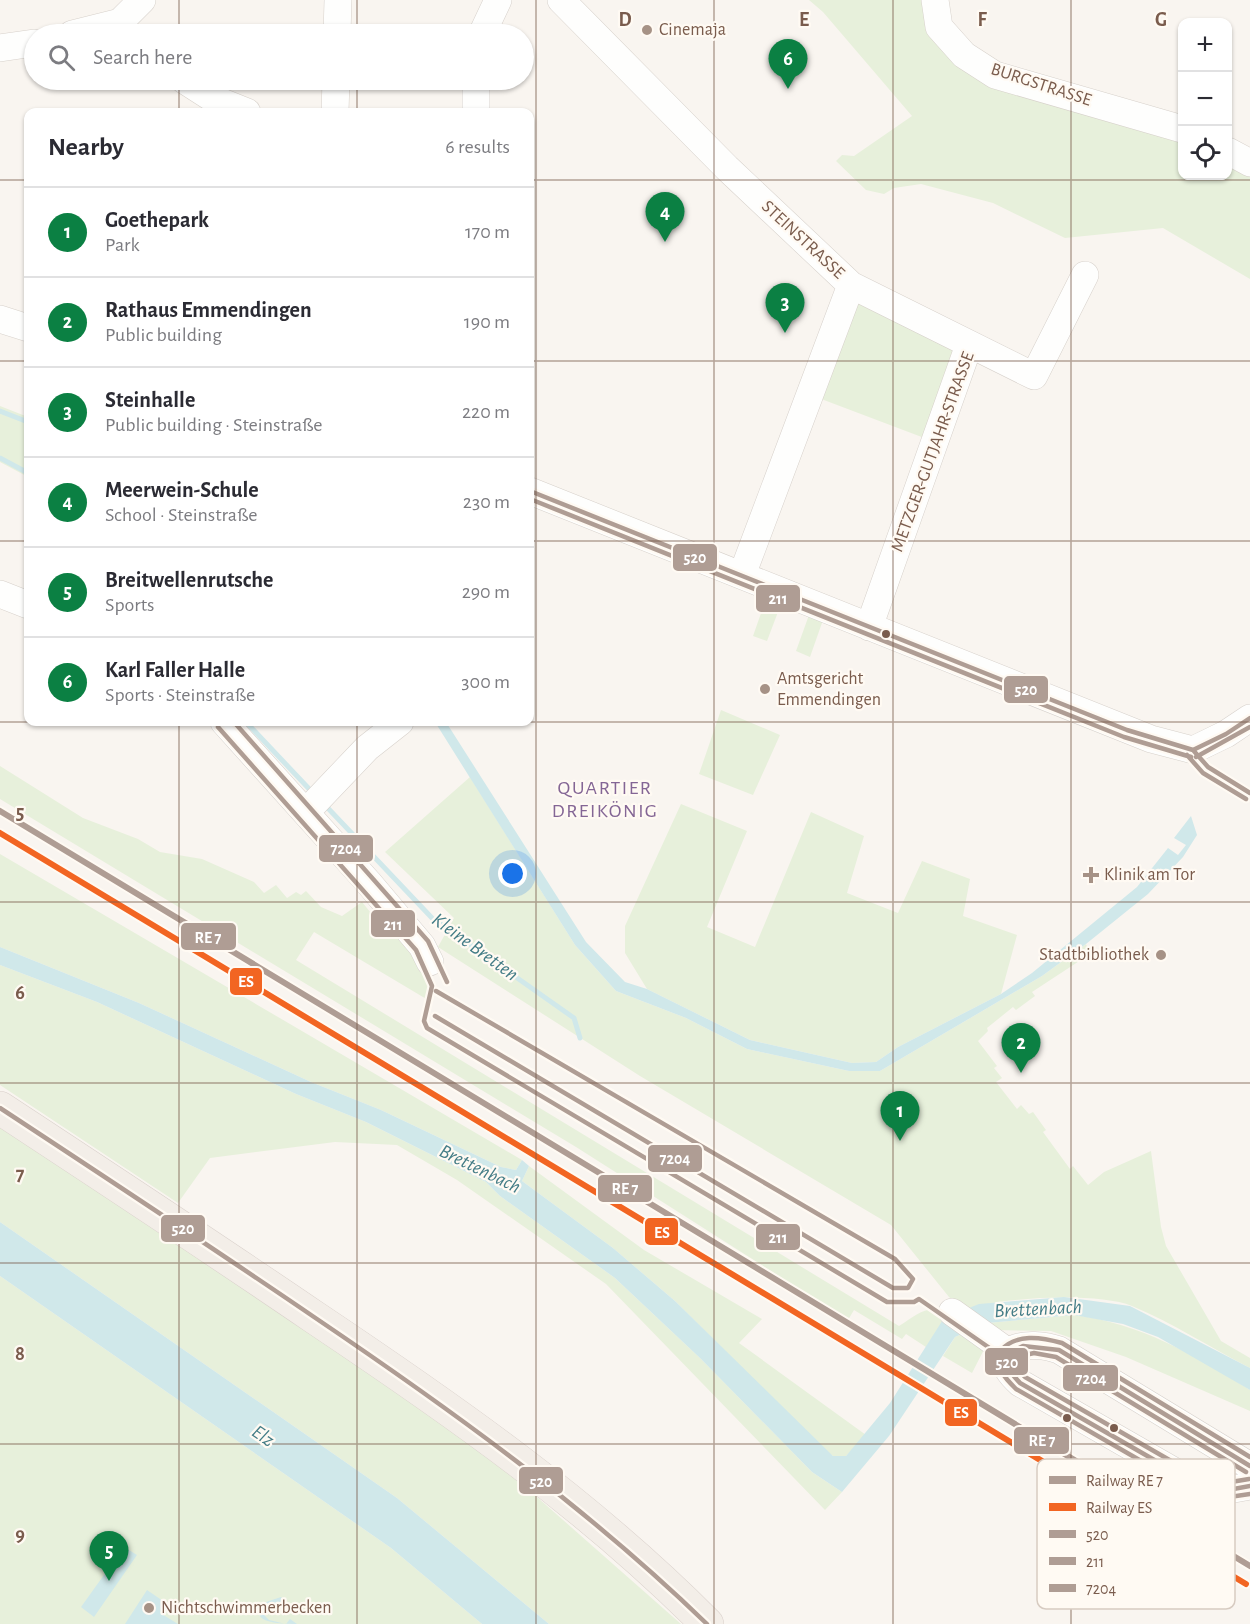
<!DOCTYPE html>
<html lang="en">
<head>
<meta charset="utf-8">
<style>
  body { margin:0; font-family:"Alegreya Sans",sans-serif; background:#f7f7f7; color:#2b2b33 }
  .controls { position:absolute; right:18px; top:18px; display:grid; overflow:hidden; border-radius:12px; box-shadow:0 2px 4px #0004 }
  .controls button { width:54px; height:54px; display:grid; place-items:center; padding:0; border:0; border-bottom:2px solid #e1e1e2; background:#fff; color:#2b2b33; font:30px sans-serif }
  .you { position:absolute; left:513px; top:874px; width:21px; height:21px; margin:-15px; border:4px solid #fff; border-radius:50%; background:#1a73e8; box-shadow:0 0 0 9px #1a73e833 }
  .badge { display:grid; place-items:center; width:39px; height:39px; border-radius:50%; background:#0b8043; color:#fff; font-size:20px; font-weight:700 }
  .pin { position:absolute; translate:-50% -50px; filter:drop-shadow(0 2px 3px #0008) }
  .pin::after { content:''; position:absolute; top:32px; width:21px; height:18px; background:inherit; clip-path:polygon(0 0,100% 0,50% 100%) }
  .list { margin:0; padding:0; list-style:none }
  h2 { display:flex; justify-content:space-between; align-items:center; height:78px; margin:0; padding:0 24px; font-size:26px }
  h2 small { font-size:20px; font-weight:400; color:#7c7c81 }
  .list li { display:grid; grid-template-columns:39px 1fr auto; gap:18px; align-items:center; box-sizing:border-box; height:90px; padding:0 24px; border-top:2px solid #e1e1e2 }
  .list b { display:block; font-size:22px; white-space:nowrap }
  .list p { margin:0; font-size:20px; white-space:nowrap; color:#7c7c81 }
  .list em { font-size:20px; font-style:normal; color:#7c7c81 }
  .icon { flex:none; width:33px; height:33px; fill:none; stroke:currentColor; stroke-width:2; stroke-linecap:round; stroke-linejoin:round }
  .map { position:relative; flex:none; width:1250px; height:1624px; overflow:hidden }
  .search { position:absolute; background:#fff; box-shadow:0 2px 4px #0004; left:24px; top:24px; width:510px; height:66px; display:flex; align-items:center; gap:15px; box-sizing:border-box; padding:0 21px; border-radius:33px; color:#7c7c81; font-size:22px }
  .panel { position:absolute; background:#fff; box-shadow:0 2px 4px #0004; left:24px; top:108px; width:510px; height:618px; border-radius:12px }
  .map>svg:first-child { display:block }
  .green { fill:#e7f0db }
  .water { fill:#d0e8ea }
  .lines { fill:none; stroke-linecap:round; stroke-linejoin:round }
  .stream { stroke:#d0e8ea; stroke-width:5 }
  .minor-casing { stroke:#d7d1cb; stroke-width:28 }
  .major-casing { stroke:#dad1cc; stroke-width:34 }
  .minor { stroke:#fefefd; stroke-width:27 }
  .major { stroke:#f3eee8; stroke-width:33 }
  .bus-1-casing { stroke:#fffaf3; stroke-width:9 }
  .bus-2-casing { stroke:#fffaf3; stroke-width:9 }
  .bus-3-casing { stroke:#fffaf3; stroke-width:9 }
  .bus-1 { stroke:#af9d94; stroke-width:4.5 }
  .bus-2 { stroke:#af9d94; stroke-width:4.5 }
  .bus-3 { stroke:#af9d94; stroke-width:4.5 }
  .rail-1-casing { stroke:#fffaf3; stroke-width:10 }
  .rail-2-casing { stroke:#fffaf3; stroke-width:10 }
  .rail-1 { stroke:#af9d94; stroke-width:6 }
  .rail-2 { stroke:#f26522; stroke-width:6 }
  .grid { fill:none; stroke:#7a5c4d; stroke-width:1.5; stroke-opacity:0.55 }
  .poi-dot { fill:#a69286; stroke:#fffaf3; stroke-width:2 }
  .bus-dot { fill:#7a5c4d; stroke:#fffaf3; stroke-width:2 }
  .labels { text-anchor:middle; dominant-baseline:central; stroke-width:4.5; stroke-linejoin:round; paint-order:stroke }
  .poi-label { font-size:18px; fill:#7a5c4d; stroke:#fffaf3; text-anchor:start }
  .street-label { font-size:18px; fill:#7a5c4d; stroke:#fffaf3 }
  .neighbourhood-label { font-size:20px; letter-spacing:1.5px; fill:#846695; stroke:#fffaf3 }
  .water-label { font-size:20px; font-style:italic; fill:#437c86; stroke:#fffaf3 }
  .key { fill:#fffaf3; stroke:#d7cbc1; stroke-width:1.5 }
  .key-label { font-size:16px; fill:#7a5c4d }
  .grid-label { font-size:20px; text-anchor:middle; font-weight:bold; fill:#7a5c4d; stroke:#fffaf3; stroke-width:4.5; stroke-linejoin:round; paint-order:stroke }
  .line-badge { stroke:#fffaf3; stroke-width:2 }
  .badge-label { font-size:16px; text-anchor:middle; font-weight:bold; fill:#fff }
</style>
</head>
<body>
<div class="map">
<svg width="1250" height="1624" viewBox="0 0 1250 1624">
  <rect width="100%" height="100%" fill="#f9f5f0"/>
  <path class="green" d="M809,0H925L936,35L1182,140V176H1228V159L1250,171V279L1163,228L1065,238L993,203L921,184L894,188L884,194L866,190L836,161L842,155L854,156L912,116L823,12Z
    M856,294L960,347L927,439L816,397Z
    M0,406L28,417V477L0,462Z
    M766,599L781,604L767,641L753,636Z
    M809,615L823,620L810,657L796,651Z
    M721,710L780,735L753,795L699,774Z
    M0,766L83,818L138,839L160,852L202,859L254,882L264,893L276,885L287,898L296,892L301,895L306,891L321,907L342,916L362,902L375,918L388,915C409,943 434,963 428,1000L314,932L296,960L899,1326C920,1313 928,1303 951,1315L926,1347L906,1334L902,1339L854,1310L848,1320L576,1147L0,799Z
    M470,777L575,945L616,991L686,1018L747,1049L849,1071H880L1042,976L1086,944L1090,954L1032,992L1035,996L1016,1010L1013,1007L987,1028L988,1031L978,1041L997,1066L994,1068L1002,1078L996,1082L1017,1109L1021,1105L1029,1114L1033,1112L1046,1130L1043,1132L1070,1169L1073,1166L1088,1185L1104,1172L1151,1151L1161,1227L1166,1246L1221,1341L1250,1358V1368C1211,1348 1173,1323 1132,1306C1097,1292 999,1297 964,1310L949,1297L891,1225L640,1076L438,947L454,918L385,852Z
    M681,804L747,831L707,927L755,947L811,812L864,836L847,893L898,913L922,861L970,879L963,916L1017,935L1001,994L898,1047L876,1062L852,1063L750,1040L647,989L625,953V926Z
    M0,854L522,1160L516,1170L501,1167L381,1110L311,1082L139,1003L0,947Z
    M0,965L97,1002L296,1094L366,1122L486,1182L500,1196L615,1278L701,1359L812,1472L842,1492L825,1510L606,1284L457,1180L397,1145L335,1142L210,1158L178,1203L0,1085Z
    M0,1119L461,1430L681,1624H549L397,1498L0,1222Z
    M529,1166L644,1250L762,1319L739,1343L866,1435L846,1456H833L823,1449L675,1301L613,1248L522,1181Z
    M0,1276L391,1548L482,1624H0Z
    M1074,1315C1140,1323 1195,1355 1250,1390V1411L1126,1357L1051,1331L994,1330L972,1373L943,1356L955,1337L987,1323Z"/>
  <path class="water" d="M435,722H446L586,942L625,982L647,989L750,1040L852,1063L876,1062L898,1047L1001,994L1032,973L1137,887L1168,848L1178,855L1186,845L1174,838L1191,816L1197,835L1183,857L1148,894L1086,944L1042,976L880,1071H849L747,1049L686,1018L616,991L575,945Z
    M0,947L139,1003L311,1082L381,1110L501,1167L516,1170L522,1160L529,1166L522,1181L613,1248L675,1301L833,1456H846L890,1403L944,1318L979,1304L1064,1297L1130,1306L1250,1368V1390L1158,1337L1123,1324L1074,1315L987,1323L955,1337L889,1436L842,1492L812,1472L701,1359L615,1278L500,1196L486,1182L366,1122L296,1094L97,1002L0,965Z
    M0,1222L397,1498L549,1624H482L391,1548L0,1276Z
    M124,1547L137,1555L94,1617L81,1607Z
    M147,1590L166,1603L160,1613L178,1624H125Z
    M281,1597L285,1601V1607L278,1609L270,1604L265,1610V1616L269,1620L286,1624L290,1619L297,1624C284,1624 246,1624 263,1603Z"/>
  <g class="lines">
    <path class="stream" d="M0,411L28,422
      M0,458L28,473
      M246,722L313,793
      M324,804L432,918L574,1018L580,1038"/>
    <defs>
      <path id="minor" d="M561,0L727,168L851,285L742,575
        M935,0L939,27L964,55L995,75L1182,129
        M72,34L120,22L142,0
        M337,34L338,0
        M482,34L498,0
        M0,48L34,43
        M184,80L212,98L247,112
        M335,112L336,80
        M476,112V80
        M1228,151L1250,163
        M851,285L1034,376L1085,275
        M0,319L28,328
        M530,491L1151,739L1193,750L1226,734L1250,718
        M0,594L28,605
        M869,627L969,345
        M224,722L368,882L422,946L430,962
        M306,812L367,748L400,722
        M952,1312L1008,1352
        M1250,1466L1059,1350C1029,1339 980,1347 1020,1383L1212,1493L1250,1486"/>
      <path id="major" d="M0,1108C105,1177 210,1246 314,1317C453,1410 589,1505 707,1624"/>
    </defs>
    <use href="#minor" class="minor-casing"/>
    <use href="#major" class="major-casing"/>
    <use href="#minor" class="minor"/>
    <use href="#major" class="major"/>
    <defs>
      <path id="bus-1" d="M530,491L1127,730L1193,750
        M1193,750L1208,767L1250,793
        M1193,750L1226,734L1250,718
        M0,1108C105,1177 210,1246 314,1317C453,1411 586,1507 707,1624
        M1250,1466L1059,1350L1023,1346L1007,1354C1004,1367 1012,1374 1020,1383L1212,1493L1250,1486"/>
      <path id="bus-2" d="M530,499L1124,737L1191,757
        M218,727L416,950L432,986L424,1021L427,1028L887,1302H914L919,1299L1004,1358
        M1187,755L1203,773L1246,799
        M1196,757L1250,727
        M1250,1457L1062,1343C1041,1337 1016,1333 1000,1351C995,1368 1004,1377 1016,1389L1209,1500L1250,1494"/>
      <path id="bus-3" d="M234,722L428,941L447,982
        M435,1016L893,1288H908L913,1279L895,1259L436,991
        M1246,1472L1056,1357L1034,1353L1013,1358L1015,1367L1025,1377L1213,1485L1249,1479"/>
    </defs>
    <use href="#bus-1" class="bus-1-casing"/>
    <use href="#bus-2" class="bus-2-casing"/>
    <use href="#bus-3" class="bus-3-casing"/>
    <use href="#bus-1" class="bus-1"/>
    <use href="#bus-2" class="bus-2"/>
    <use href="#bus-3" class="bus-3"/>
    <defs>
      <path id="rail-1" d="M0,811L1250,1566"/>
      <path id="rail-2" d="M0,833L1246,1584"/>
    </defs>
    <use href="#rail-1" class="rail-1-casing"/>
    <use href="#rail-2" class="rail-2-casing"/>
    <use href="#rail-1" class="rail-1"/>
    <use href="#rail-2" class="rail-2"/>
  </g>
  <path class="grid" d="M179,0V34M357,0V34M536,0V1624M714,0V1624M893,0V1624M1071,0V1624M179,80V112M357,80V112M0,180H28M530,180H1250M0,361H28M530,361H1250M0,541H28M530,541H1250M0,722H1250M179,722V1624M357,722V1624M0,902H1250M0,1083H1250M0,1263H1250M0,1444H1250"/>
  <g class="poi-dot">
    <circle cx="647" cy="30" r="6"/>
    <circle cx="765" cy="689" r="6"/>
    <path d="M1088 866h6v6h6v6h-6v6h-6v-6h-6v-6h6z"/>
    <circle cx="1161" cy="955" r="6"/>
    <circle cx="149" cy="1608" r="6"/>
  </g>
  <g class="bus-dot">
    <circle cx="886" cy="634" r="5"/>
    <circle cx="1067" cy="1418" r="5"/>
    <circle cx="1114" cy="1428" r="5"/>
  </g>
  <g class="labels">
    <g class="poi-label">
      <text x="659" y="30">Cinemaja</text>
      <text x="777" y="679">Amtsgericht<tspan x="777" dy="21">Emmendingen</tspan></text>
      <text x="1104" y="875">Klinik am Tor</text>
      <text x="1149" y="955" text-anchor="end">Stadtbibliothek</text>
      <text x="161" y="1608">Nichtschwimmerbecken</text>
    </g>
    <g class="street-label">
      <text transform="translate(1041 85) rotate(18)">BURGSTRASSE</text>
      <text transform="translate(803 240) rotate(43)">STEINSTRASSE</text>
      <text transform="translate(933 452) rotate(-70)">METZGER-GUTJAHR-STRASSE</text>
    </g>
    <g class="neighbourhood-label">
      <text x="605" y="788">QUARTIER<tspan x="605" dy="23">DREIKÖNIG</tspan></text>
    </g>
    <g class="water-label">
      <text transform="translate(475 947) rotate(36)">Kleine Bretten</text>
      <text transform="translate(480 1169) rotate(26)">Brettenbach</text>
      <text transform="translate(1038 1309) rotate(-3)">Brettenbach</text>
      <text transform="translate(263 1436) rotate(35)">Elz</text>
    </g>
  </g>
  <rect x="1037" y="1459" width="198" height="150" rx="9" class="key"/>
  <rect x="1049" y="1476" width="27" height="8" fill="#af9d94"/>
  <rect x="1049" y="1503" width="27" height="8" fill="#f26522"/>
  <rect x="1049" y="1530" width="27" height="8" fill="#af9d94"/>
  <rect x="1049" y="1557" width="27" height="8" fill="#af9d94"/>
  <rect x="1049" y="1584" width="27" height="8" fill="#af9d94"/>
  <g class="key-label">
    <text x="1086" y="1486">Railway RE 7</text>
    <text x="1086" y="1513">Railway ES</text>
    <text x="1086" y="1540">520</text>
    <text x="1086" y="1567">211</text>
    <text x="1086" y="1594">7204</text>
  </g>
  <g class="grid-label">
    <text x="625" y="26">D</text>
    <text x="804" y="26">E</text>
    <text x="982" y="26">F</text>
    <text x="1161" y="26">G</text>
    <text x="20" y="819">5</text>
    <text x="20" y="999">6</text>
    <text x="20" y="1180">7</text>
    <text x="20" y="1360">8</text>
    <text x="20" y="1541">9</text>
  </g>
  <g class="line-badge">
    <rect x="672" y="543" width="46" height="29" rx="6" fill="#af9d94"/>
    <rect x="755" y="584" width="46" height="29" rx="6" fill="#af9d94"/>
    <rect x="1003" y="675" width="46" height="29" rx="6" fill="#af9d94"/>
    <rect x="318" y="834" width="56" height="29" rx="6" fill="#af9d94"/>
    <rect x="370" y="909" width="46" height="29" rx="6" fill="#af9d94"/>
    <rect x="180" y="922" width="57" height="29" rx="6" fill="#af9d94"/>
    <rect x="229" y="967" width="34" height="29" rx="6" fill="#f26522"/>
    <rect x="647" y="1144" width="56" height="29" rx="6" fill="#af9d94"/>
    <rect x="597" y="1174" width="56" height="29" rx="6" fill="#af9d94"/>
    <rect x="160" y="1214" width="46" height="29" rx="6" fill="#af9d94"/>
    <rect x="644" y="1217" width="35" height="29" rx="6" fill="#f26522"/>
    <rect x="755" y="1223" width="46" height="28" rx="6" fill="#af9d94"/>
    <rect x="984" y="1347" width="45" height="29" rx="6" fill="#af9d94"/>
    <rect x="1062" y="1364" width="57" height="28" rx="6" fill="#af9d94"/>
    <rect x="944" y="1398" width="34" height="29" rx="6" fill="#f26522"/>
    <rect x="1013" y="1426" width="57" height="29" rx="6" fill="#af9d94"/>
    <rect x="518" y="1466" width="46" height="29" rx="6" fill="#af9d94"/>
  </g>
  <g class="badge-label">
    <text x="695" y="563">520</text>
    <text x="778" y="604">211</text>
    <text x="1026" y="695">520</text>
    <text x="346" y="854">7204</text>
    <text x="393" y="930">211</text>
    <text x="208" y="943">RE 7</text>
    <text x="246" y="987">ES</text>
    <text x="675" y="1164">7204</text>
    <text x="625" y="1194">RE 7</text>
    <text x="183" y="1234">520</text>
    <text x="662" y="1238">ES</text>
    <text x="778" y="1243">211</text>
    <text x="1007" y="1368">520</text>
    <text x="1091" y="1384">7204</text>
    <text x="961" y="1418">ES</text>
    <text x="1042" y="1446">RE 7</text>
    <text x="541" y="1487">520</text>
  </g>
</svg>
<div class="controls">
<button>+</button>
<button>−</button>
<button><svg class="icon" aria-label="locate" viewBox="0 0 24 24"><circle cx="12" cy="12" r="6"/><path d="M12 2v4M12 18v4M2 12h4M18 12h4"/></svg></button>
</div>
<div class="you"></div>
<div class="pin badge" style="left:900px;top:1141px">1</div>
<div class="pin badge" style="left:1021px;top:1073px">2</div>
<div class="pin badge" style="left:785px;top:333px">3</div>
<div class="pin badge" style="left:665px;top:242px">4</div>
<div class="pin badge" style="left:109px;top:1581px">5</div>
<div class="pin badge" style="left:788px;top:89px">6</div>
<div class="search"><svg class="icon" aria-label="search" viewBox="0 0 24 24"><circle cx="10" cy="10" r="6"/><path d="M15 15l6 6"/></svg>Search here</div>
<section class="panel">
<h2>Nearby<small>6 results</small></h2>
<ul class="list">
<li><span class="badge">1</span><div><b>Goethepark</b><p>Park</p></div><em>170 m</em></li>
<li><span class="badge">2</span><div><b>Rathaus Emmendingen</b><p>Public building</p></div><em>190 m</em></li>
<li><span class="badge">3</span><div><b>Steinhalle</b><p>Public building · Steinstraße</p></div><em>220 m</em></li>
<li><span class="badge">4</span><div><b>Meerwein-Schule</b><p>School · Steinstraße</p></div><em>230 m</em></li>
<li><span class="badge">5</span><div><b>Breitwellenrutsche</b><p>Sports</p></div><em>290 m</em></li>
<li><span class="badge">6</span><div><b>Karl Faller Halle</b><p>Sports · Steinstraße</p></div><em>300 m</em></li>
</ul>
</section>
</div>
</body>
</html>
